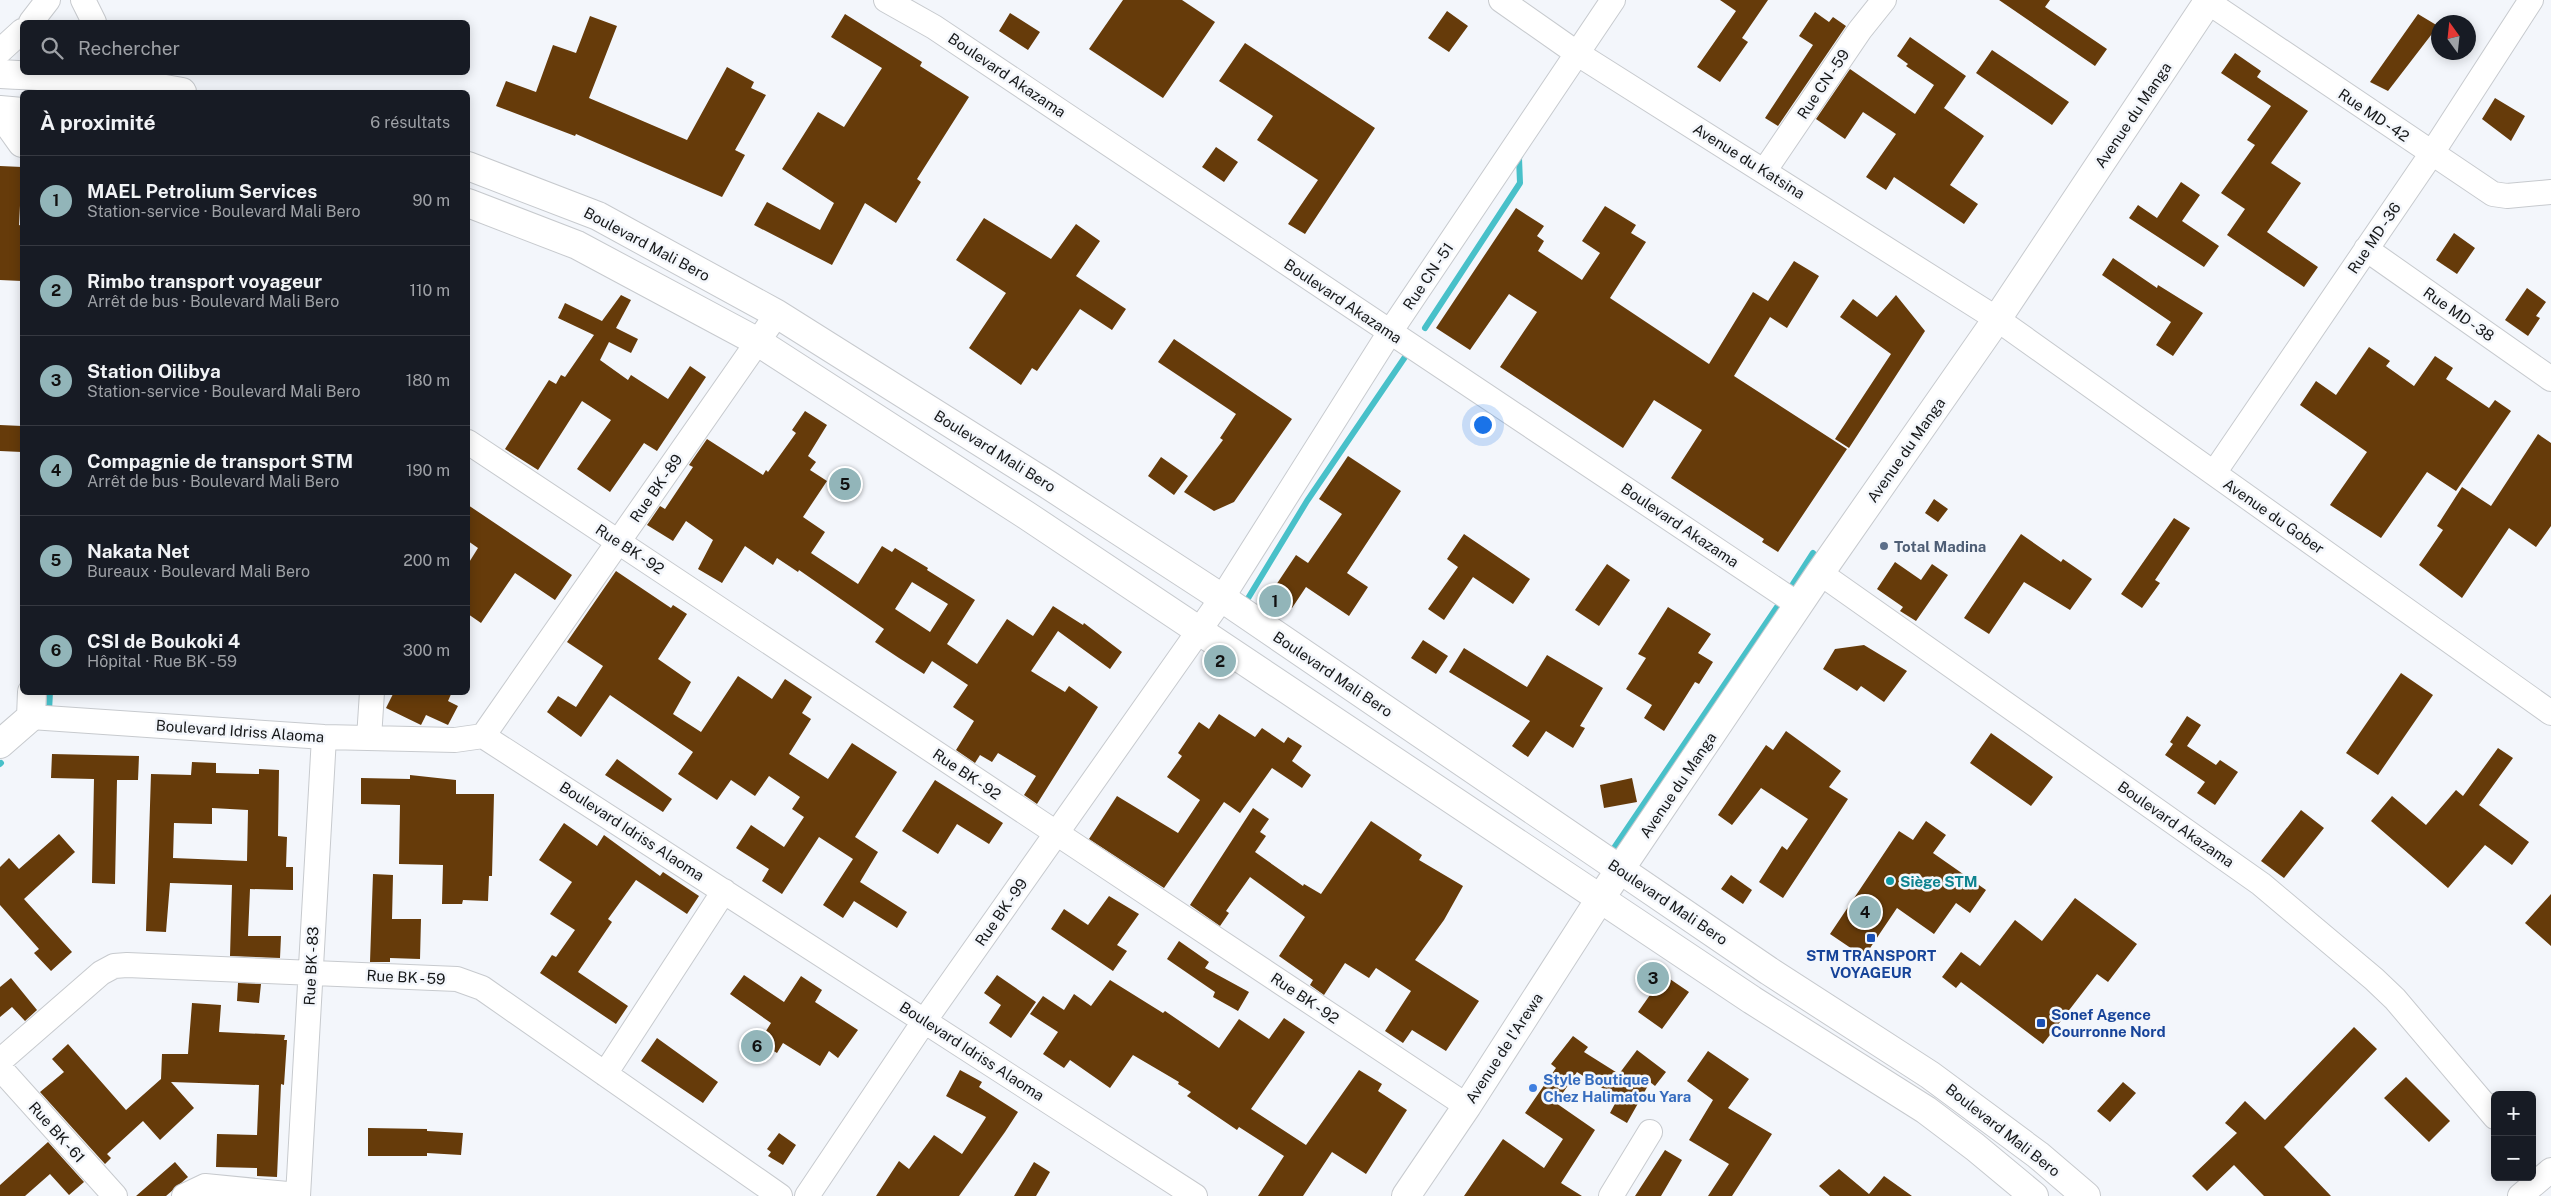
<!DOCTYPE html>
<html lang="fr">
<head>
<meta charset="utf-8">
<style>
  body { margin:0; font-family:"Public Sans",sans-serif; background:#20242c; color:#f1f3f6 }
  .controls { position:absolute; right:15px; bottom:15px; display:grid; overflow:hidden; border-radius:8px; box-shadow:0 2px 12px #0003 }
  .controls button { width:45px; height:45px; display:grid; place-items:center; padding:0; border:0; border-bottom:1px solid #363941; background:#171b24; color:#f1f3f6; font:25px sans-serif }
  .compass { position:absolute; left:2431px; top:15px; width:45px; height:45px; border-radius:50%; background:#171b24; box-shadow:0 2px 12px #0003; rotate:345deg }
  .you { position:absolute; left:1482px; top:424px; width:18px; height:18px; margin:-12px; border:4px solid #fff; border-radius:50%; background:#1a73e8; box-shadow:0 0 0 8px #1a73e833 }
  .badge { display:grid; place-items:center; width:32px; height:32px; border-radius:50%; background:#92b5b9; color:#111; font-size:16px; font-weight:700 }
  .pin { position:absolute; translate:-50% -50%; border:2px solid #fff; box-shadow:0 1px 5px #0006 }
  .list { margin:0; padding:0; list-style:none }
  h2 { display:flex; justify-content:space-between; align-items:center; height:65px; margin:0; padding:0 20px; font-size:21px }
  h2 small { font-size:16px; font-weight:400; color:#9ea1a6 }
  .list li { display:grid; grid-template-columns:32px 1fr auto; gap:15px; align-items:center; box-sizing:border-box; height:90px; padding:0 20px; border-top:1px solid #363941 }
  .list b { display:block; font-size:19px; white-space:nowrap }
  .list p { margin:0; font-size:16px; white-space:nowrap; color:#9ea1a6 }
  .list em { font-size:16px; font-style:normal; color:#9ea1a6 }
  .icon { flex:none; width:28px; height:28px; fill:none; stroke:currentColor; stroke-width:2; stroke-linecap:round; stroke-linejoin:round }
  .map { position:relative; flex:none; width:2551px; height:1196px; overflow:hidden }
  .search { position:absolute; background:#171b24; box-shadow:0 2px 12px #0003; left:20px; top:20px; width:450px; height:55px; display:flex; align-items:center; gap:12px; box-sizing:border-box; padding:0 18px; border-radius:8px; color:#9ea1a6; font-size:19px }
  .panel { position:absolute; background:#171b24; box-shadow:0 2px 12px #0003; left:20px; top:90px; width:450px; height:605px; border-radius:8px }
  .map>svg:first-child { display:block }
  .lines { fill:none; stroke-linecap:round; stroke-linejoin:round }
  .stream { stroke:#48c0c9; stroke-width:6 }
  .building { fill:#663b0a; fill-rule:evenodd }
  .minor-casing { stroke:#c7cace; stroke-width:26 }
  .tertiary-casing { stroke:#c7cace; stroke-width:30 }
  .primary-casing { stroke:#c7cace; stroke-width:30 }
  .minor { stroke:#fff; stroke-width:24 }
  .tertiary { stroke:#fff; stroke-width:28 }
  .primary { stroke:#fff; stroke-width:28 }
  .service-dot { fill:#5c6f8a; stroke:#f3f6fb; stroke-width:2 }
  .culture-dot { fill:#0f9aa8; stroke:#f3f6fb; stroke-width:2 }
  .transit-dot { fill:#1a4fb4; stroke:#f3f6fb; stroke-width:2 }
  .shop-dot { fill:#3f7fe0; stroke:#f3f6fb; stroke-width:2 }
  .labels { text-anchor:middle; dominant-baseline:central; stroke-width:5; stroke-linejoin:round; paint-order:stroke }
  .street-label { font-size:15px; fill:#151718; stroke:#f3f6fb }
  .service-label { font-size:15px; font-weight:bold; fill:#4e5e75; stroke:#f3f6fb; text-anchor:start }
  .culture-label { font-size:15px; font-weight:bold; fill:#0d838f; stroke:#f3f6fb; text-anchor:start }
  .transit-label { font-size:15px; font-weight:bold; fill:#164399; stroke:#f3f6fb }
  .shop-label { font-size:15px; font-weight:bold; fill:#366cbe; stroke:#f3f6fb; text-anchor:start }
</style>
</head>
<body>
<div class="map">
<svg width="2551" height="1196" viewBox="0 0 2551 1196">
  <rect width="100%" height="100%" fill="#f3f6fb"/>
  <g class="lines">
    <path class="stream" d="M1425,328L1520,183L1519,158L1521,154
      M1793,584L1813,553
      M1247,600L1307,501L1405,357
      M49,711L50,692
      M0,764L1,763
      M1614,848L1777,607"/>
  </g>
  <path class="building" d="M1123,0H1182L1215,22L1163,98L1089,49Z
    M1720,0H1768L1742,38L1748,42L1720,82L1697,67L1736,11Z
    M1999,0H2050L2045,7L2107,49L2095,66Z
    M1447,11L1468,26L1449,52L1428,38Z
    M1815,12L1829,22L1833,17L1846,26L1778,126L1765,118L1813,45L1799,36Z
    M1010,13L1040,32L1028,50L999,31Z
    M845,14L922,62L920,66L969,97L917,179L921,182L896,223L865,203L832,265L754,225L767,202L820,230L834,203L782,169L818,112L844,127L882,68L831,37Z
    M2418,14L2438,26L2388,91L2370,82Z
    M590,16L617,26L589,98L687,140L727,67L754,82L751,88L766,95L735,150L745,155L722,197L576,134L575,136L496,106L506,81L536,92L553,45L576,53Z
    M1910,37L1966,76L1944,108L1984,136L1950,185L1978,204L1964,224L1894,177L1886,190L1866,177L1896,134L1863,112L1845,139L1816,119L1850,69L1915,114L1934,85L1906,66L1908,64L1897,56Z
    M1245,43L1375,128L1305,234L1288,224L1318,180L1257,140L1273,116L1219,81Z
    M1992,50L2069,102L2052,125L1976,73Z
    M2235,53L2261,71L2257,77L2308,111L2271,163L2301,183L2267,232L2318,267L2304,287L2227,235L2245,209L2221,193L2255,145L2247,140L2271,106L2221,73Z
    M2495,98L2525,116L2511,141L2482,119Z
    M1216,147L1238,162L1224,182L1202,167Z
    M0,166L22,167L19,225L22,226V281L0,280Z
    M2181,182L2200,195L2182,221L2219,246L2204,267L2129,218L2138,205L2157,218Z
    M1605,206L1636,225L1631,233L1646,242L1610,298L1709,364L1753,292L1768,301L1794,261L1819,276L1787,328L1770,317L1734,376L1847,449L1778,552L1762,542L1764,539L1671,478L1702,430L1654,400L1623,448L1500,367L1537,312L1509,294L1470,350L1436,328L1516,208L1544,226L1537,236L1544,241L1538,251L1582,280L1600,253L1582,241Z
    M984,218L1051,259L1076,224L1100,241L1076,276L1126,309L1112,330L1080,309L1037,371L1032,368L1021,385L969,348L1006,293L956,260Z
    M2454,233L2475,248L2457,274L2436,260Z
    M2113,258L2157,288L2158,285L2203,313L2173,356L2156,345L2171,322L2102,275Z
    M2527,288L2546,302L2536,316L2540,318L2528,336L2505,320Z
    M621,295L631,300L616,328L638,339L631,353L609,342L600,360L628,380L631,375L668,399L690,366L706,377L657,451L644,443L610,492L577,469L611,420L582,401L538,470L505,449L549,380L556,384L561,375L565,377L594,335L558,318L565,303L602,321Z
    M1896,295L1925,331L1849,448L1835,439L1891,354L1840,317L1853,299L1877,317Z
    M1174,339L1292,419L1234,502L1214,511L1184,492L1223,440L1220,438L1236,414L1158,362Z
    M2369,347L2390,361L2386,366L2414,386L2435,356L2453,368L2446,379L2489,408L2495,400L2511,411L2456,491L2427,472L2381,538L2330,505L2367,452L2300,405L2316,381L2336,395Z
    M805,411L827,425L808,456L816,462L810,470L827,481L803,517L825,532L811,553L858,584L882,546L892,552L895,548L928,568L927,570L975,600L947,644L977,664L1007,619L1033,636L1053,606L1083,625L1084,623L1122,652L1110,669L1058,631L1031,671L1065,692L1069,686L1098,707L1037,804L1024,795L1036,776L998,753L992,762L980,755L975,763L956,750L974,721L953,707L968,685L932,661L924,674L899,658L875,642L884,629L799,570L798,572L777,558L773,565L745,546L722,583L698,569L713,540L686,521L673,541L647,525L660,506L665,509L693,467L689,465L707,439L763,475L766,470L768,472L796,433L792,430ZM912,582L948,604L930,632L895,609Z
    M0,425L22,426V452L0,451Z
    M2538,434L2551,443V526L2536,547L2509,528L2462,598L2419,565L2443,530L2437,526L2462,487L2491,506Z
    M1348,456L1401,491L1347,573L1368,587L1349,616L1306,587L1292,608L1270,594L1296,555L1308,563L1342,514L1319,499Z
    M1161,457L1188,476L1174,495L1148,476Z
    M1934,499L1948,509L1938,522L1925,513Z
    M468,505L572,575L555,600L515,573L481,623L468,614V564L478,548L468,541Z
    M2174,518L2190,528L2155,580L2160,583L2142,608L2121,594Z
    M1464,534L1530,579L1513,604L1473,577L1444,620L1428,609L1458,567L1447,559Z
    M2021,534L2061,562L2063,559L2092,579L2070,610L2024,582L1989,634L1964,618Z
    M1895,562L1921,580L1932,564L1948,575L1916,621L1900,611L1903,607L1877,589Z
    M1607,564L1630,580L1599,626L1575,610Z
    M616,571L671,608L673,605L687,614L658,659L691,682L673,714L701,732L738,676L772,699L785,679L812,697L802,713L811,719L789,754L828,779L852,743L897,772L855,837L878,852L860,882L907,912L897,928L854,901L843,918L823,905L853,859L819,837L782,894L762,881L769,869L736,848L751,825L784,847L804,817L792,809L800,797L769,776L755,796L731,780L717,800L678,774L693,752L610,695L581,737L547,712L558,696L576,707L603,666L567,642Z
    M1668,607L1711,634L1698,653L1713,662L1699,684L1695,682L1664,731L1644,718L1652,705L1626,689L1646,658L1638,654Z
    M1423,640L1448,656L1436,674L1411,658Z
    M1864,645L1907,671L1884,702L1861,686L1857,691L1823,669L1835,649Z
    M1464,648L1527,687L1547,655L1603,688L1580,726L1585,728L1573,748L1546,731L1528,757L1512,746L1530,721L1449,672Z
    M2401,673L2433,695L2378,775L2346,753Z
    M394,692H452L448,701L458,706L448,725L426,715L421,725L386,708Z
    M1219,714L1255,737L1262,728L1284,743L1288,737L1302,746L1292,761L1311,775L1302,788L1272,768L1240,813L1224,802L1164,888L1089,839L1117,796L1178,833L1200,800L1167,777L1182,756L1178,753L1199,722L1209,729Z
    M2187,716L2201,725L2187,746L2216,765L2220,760L2238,772L2215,805L2197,793L2205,782L2165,755L2173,744L2170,742Z
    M1786,731L1841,771L1829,787L1848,799L1783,898L1759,882L1782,846L1787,850L1808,819L1761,788L1732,825L1718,815L1766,745L1773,750Z
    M1991,733L2053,777L2031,806L1970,763Z
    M2498,748L2513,758L2479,805L2529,842L2512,865L2485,845L2448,888L2371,821L2392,796L2426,825L2456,790L2463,796Z
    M52,754L139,756L138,780H117L115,884L92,883L94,779L51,778Z
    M617,759L672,799L663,812L605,775Z
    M192,762L216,763V773L259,774V769L279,770L278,836L287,837L286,867H293V890L250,889L248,936H281L280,958L230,956L232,885L170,883L166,932L146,931L151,774L191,775ZM212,808L248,810L247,861L173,858L174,823L212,824Z
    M410,775L456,780V794H494L492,876H489L488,901L463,900L462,904H442L443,865L399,864L400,805L361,804V778L410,779Z
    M1632,778L1637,802L1604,808L1600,785Z
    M935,780L1003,823L989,844L957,824L938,854L902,831Z
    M1253,808L1269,819L1260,832L1266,836L1255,852L1303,886L1304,884L1321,894L1371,821L1422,855L1419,860L1463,886L1444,920L1415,960L1479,1001L1446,1051L1412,1030L1403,1043L1385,1031L1411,991L1376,968L1369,978L1345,963L1324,995L1310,985L1313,980L1279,956L1305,917L1250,877L1226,911L1229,913L1220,926L1190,905Z
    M2301,810L2324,828L2284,878L2261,861Z
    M1926,821L1946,835L1933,853L1986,890L1970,913L1956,903L1934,934L1897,908L1864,957L1830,934L1899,831L1913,840Z
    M564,823L597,846L604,835L660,876L663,872L699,896L687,914L636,880L608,919L612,922L578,972L628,1006L616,1024L540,973L552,955L556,957L575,930L550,914L572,882L539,860Z
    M59,834L75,852L24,899L72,952L51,971L34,953L39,949L0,905V867L9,858L19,869Z
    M373,874L393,875L392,919H421L420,959L390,958V962H370Z
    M1731,875L1752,890L1743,904L1721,889Z
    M2551,894V946L2525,923Z
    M1109,896L1139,914L1117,945L1127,951L1113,971L1051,929L1064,909L1088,925Z
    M2075,898L2137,944L2108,982L2097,974L2043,1044L1961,982L1956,988L1942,977L1961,952L1980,966L2015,920L2042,941Z
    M1179,941L1209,962L1205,968L1249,992L1238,1011L1213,997L1215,992L1167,959Z
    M744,975L784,1002L801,976L822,990L815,1002L858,1030L838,1058L829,1051L820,1066L783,1043L777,1053L759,1042L771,1023L730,994Z
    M997,975L1036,1002L1011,1038L989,1023L1001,1005L984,993Z
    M1664,975L1689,992L1662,1029L1638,1012Z
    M11,978L37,1010L25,1021L12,1007L0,1017V987Z
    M1110,980L1163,1013L1165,1011L1219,1048L1239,1019L1269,1039L1284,1018L1305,1032L1251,1109L1306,1145L1359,1070L1382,1084L1378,1091L1407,1110L1366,1174L1332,1152L1303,1196H1258L1284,1156L1239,1127L1237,1130L1187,1096L1191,1092L1178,1084L1179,1082L1133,1055L1110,1088L1070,1060L1064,1068L1043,1054L1058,1032L1030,1014L1043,996L1064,1010L1074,994L1091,1006Z
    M238,983L261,984L259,1003L237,1001Z
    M192,1003L221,1005L219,1032L285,1035L284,1040H287L284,1085L281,1084L277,1177L257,1176V1168L216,1167L217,1134L257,1135L259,1085L171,1082L194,1108L160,1140L143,1121L107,1154L111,1158L105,1164L40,1092L64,1072L52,1059L68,1044L126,1110L161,1079L162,1054H188Z
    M2354,1027L2377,1049L2284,1147L2331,1196H2264L2234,1165L2207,1191L2192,1176L2237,1133L2225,1123L2245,1101L2265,1120Z
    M1573,1036L1588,1047L1584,1052L1619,1074L1637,1050L1666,1072L1655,1086L1650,1082L1627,1123L1610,1113L1618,1098L1577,1072L1556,1103L1595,1130L1561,1183L1582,1196H1464L1503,1139L1544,1168L1563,1139L1525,1113L1556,1068L1551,1064Z
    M657,1038L718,1082L703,1103L641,1061Z
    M1708,1051L1749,1079L1728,1108L1772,1134L1732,1196H1708L1729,1164L1689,1140L1713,1100L1687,1081Z
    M960,1070L982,1082L979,1087L1018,1112L1005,1132L959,1196H876L899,1161L909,1169L934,1135L962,1154L985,1119L986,1117L946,1096Z
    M2406,1077L2450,1121L2429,1142L2384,1098Z
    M2123,1082L2136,1093L2110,1122L2097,1111Z
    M368,1128L427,1129V1131L463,1133L461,1155L427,1153V1156H368Z
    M779,1133L796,1145L783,1165L768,1156L771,1152L767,1149Z
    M48,1142L84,1182L69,1195L50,1174L25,1196H0V1185Z
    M1665,1150L1682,1160L1661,1196H1635Z
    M175,1162L188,1177L166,1196H136Z
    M1034,1162L1050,1172L1036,1196H1014Z
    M1839,1169L1869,1194L1884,1176L1912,1196H1830L1819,1186Z"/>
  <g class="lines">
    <defs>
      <path id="minor" d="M83,0L94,22
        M886,0L934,27L1799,605
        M1501,0L1578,54L1997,319L2551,713
        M2208,2L2493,194L2507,196L2551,192
        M31,22L48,0
        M0,51L22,31
        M1765,170L1860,30L1884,0
        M2366,249L2551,379
        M468,442L1467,1106
        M2214,473L2432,153L2531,0
        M1820,573L2261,884L2374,979L2395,999L2495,1117
        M31,717L324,737L455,740L483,736L1195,1196
        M483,736L777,314
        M369,738L372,692
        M0,1061L101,973L114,966L127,965L457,979L482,988L780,1196
        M0,1068L115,1196
        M605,1074L724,891
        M184,1196L205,1186L298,1195
        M298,1196L324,737
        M807,1196L925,1020L1222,598L1390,332L1613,0
        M1611,1196L1650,1132
        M2520,1196L2551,1170"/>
      <path id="tertiary" d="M0,112L22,143
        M0,744L31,717L32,692
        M1406,1196L1467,1106L1600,899L1820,573L1997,319L2209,0"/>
      <path id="primary" d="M0,74C61,77 121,81 182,92
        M0,110L22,112
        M468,166L598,216L777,314L1047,484L1222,598L1769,971L1930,1075L2038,1155L2086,1196
        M468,203L577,245L758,342L1026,515L1752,1000L1926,1110L1975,1147L2034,1196"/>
    </defs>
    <use href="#minor" class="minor-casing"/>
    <use href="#tertiary" class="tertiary-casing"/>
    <use href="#primary" class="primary-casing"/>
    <use href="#minor" class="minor"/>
    <use href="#tertiary" class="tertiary"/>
    <use href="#primary" class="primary"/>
  </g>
  <circle class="service-dot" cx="1884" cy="546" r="5"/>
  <circle class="culture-dot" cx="1890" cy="881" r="5"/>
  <g class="transit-dot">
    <rect x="1866" y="933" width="10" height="10" rx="2.5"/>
    <rect x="2036" y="1018" width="10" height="10" rx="2.5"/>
  </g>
  <circle class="shop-dot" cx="1533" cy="1088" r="5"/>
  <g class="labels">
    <g class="street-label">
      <text transform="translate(1007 75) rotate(34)">Boulevard Akazama</text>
      <text transform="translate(1823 84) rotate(-56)">Rue CN - 59</text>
      <text transform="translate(2133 115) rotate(-56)">Avenue du Manga</text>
      <text transform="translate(2374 115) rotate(34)">Rue MD - 42</text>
      <text transform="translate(1749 161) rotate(32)">Avenue du Katsina</text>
      <text transform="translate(2374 238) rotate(-56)">Rue MD - 36</text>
      <text transform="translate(647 244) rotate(28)">Boulevard Mali Bero</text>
      <text transform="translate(1428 276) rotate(-56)">Rue CN - 51</text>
      <text transform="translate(1343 301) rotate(34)">Boulevard Akazama</text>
      <text transform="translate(2459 314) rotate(35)">Rue MD - 38</text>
      <text transform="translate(1906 450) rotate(-55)">Avenue du Manga</text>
      <text transform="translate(995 451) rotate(32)">Boulevard Mali Bero</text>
      <text transform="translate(656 488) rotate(-55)">Rue BK - 89</text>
      <text transform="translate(2274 516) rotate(35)">Avenue du Gober</text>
      <text transform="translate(1680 525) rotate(34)">Boulevard Akazama</text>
      <text transform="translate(630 549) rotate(33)">Rue BK - 92</text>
      <text transform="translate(1333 674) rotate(34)">Boulevard Mali Bero</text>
      <text transform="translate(240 731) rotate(4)">Boulevard Idriss Alaoma</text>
      <text transform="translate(967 774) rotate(34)">Rue BK - 92</text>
      <text transform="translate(1678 785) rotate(-56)">Avenue du Manga</text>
      <text transform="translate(2176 824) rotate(35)">Boulevard Akazama</text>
      <text transform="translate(632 831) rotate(33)">Boulevard Idriss Alaoma</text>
      <text transform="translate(1668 902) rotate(34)">Boulevard Mali Bero</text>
      <text transform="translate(1001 912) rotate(-55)">Rue BK - 99</text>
      <text transform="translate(311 966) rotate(-87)">Rue BK - 83</text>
      <text transform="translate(406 977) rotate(3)">Rue BK - 59</text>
      <text transform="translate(1305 998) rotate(34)">Rue BK - 92</text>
      <text transform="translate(1504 1048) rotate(-57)">Avenue de l'Arewa</text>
      <text transform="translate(972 1051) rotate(33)">Boulevard Idriss Alaoma</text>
      <text transform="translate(2003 1130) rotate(38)">Boulevard Mali Bero</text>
      <text transform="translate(57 1132) rotate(48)">Rue BK - 61</text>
    </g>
    <g class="service-label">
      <text x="1894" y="546">Total Madina</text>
    </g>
    <g class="culture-label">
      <text x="1900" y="881">Siège STM</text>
    </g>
    <g class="transit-label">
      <text x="1871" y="955">STM TRANSPORT<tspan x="1871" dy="17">VOYAGEUR</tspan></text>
      <text x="2051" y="1014" text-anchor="start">Sonef Agence<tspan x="2051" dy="17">Courronne Nord</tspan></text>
    </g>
    <g class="shop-label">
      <text x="1543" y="1079">Style Boutique<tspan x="1543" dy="17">Chez Halimatou Yara</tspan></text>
    </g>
  </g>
</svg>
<div class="controls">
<button>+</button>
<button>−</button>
</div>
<svg class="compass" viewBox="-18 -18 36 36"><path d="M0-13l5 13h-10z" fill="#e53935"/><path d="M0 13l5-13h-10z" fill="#9ea1a6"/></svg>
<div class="you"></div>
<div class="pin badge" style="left:1275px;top:601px">1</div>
<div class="pin badge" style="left:1220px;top:661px">2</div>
<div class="pin badge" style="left:1653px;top:978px">3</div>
<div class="pin badge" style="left:1865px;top:912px">4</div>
<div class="pin badge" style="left:845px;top:484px">5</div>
<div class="pin badge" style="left:757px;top:1046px">6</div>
<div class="search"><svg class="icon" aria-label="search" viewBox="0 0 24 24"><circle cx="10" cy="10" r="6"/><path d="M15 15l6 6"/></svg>Rechercher</div>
<section class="panel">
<h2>À proximité<small>6 résultats</small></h2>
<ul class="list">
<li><span class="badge">1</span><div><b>MAEL Petrolium Services</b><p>Station-service · Boulevard Mali Bero</p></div><em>90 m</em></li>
<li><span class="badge">2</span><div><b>Rimbo transport voyageur</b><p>Arrêt de bus · Boulevard Mali Bero</p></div><em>110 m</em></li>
<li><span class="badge">3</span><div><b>Station Oilibya</b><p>Station-service · Boulevard Mali Bero</p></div><em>180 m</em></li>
<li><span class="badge">4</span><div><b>Compagnie de transport STM</b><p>Arrêt de bus · Boulevard Mali Bero</p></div><em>190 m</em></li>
<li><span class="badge">5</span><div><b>Nakata Net</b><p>Bureaux · Boulevard Mali Bero</p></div><em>200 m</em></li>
<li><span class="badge">6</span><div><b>CSI de Boukoki 4</b><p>Hôpital · Rue BK - 59</p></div><em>300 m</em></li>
</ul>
</section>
</div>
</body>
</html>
